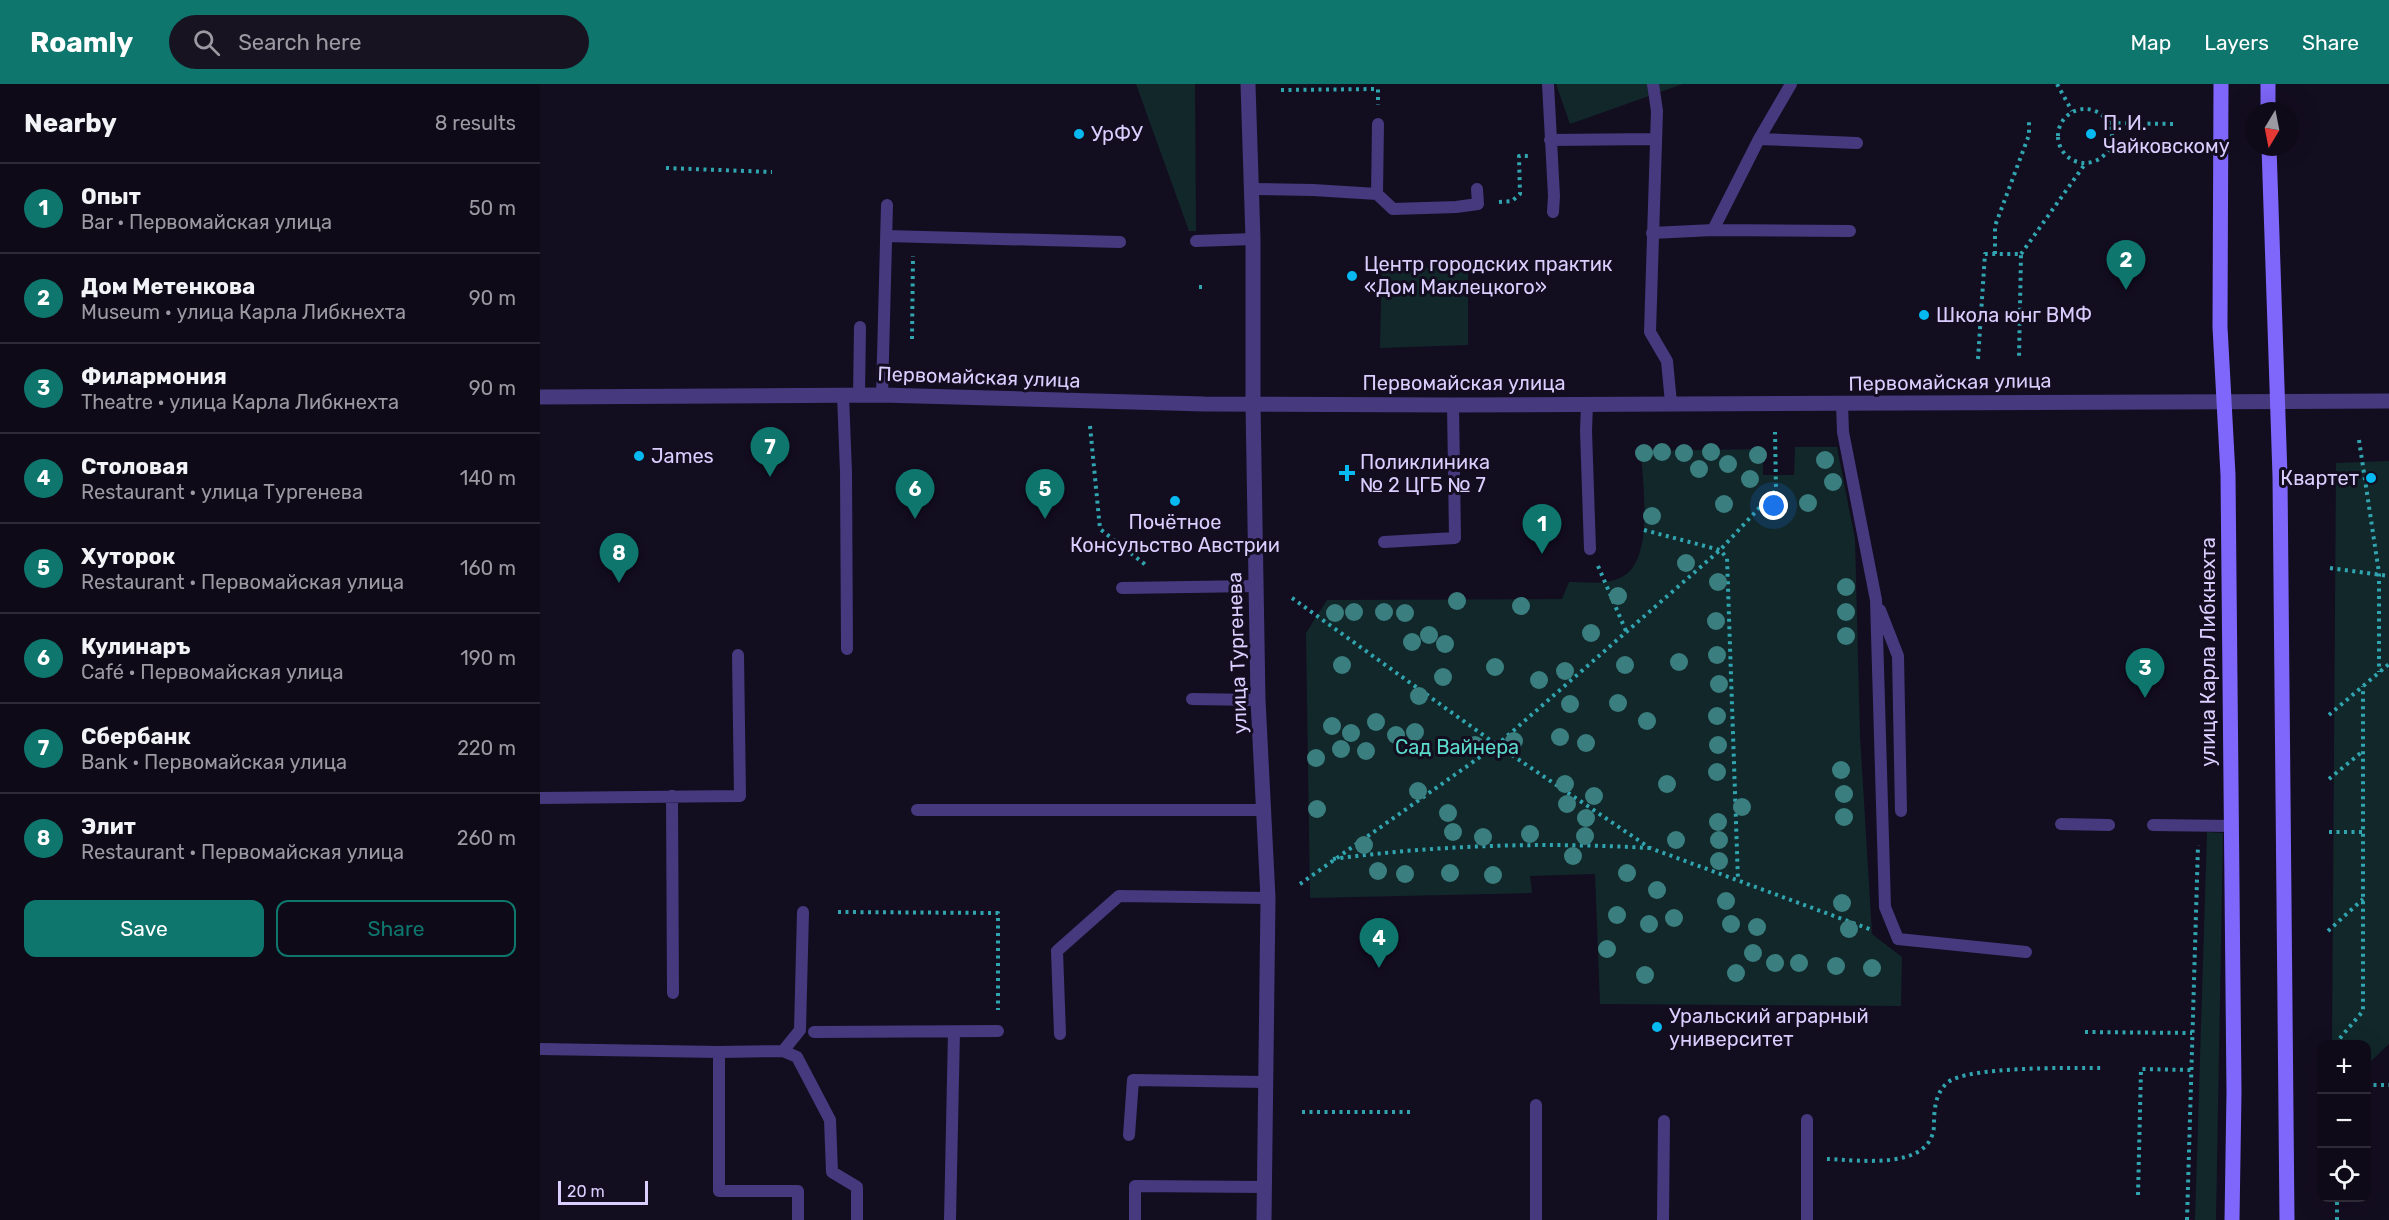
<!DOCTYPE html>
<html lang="en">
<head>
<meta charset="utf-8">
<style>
  body { margin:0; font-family:Rubik,sans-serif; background:#171321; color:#f1f3f6 }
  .controls { position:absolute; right:18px; bottom:18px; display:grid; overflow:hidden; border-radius:12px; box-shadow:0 6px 24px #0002 }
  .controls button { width:54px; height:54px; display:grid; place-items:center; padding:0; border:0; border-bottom:2px solid #2e2b37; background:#0e0a18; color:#f1f3f6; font:30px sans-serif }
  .compass { position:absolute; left:1705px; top:18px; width:54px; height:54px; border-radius:50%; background:#0e0a18; box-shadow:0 6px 24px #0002; rotate:190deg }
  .scale { position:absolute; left:18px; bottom:15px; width:90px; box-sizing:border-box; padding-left:6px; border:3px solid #dacefe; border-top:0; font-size:16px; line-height:21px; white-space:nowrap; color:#dacefe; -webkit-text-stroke:4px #130d20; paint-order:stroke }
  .you { position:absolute; left:1234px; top:422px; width:21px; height:21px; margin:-15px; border:4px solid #fff; border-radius:50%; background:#1a73e8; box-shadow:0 0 0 9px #1a73e833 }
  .badge { display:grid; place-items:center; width:39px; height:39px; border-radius:50%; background:#0f766e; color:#fff; font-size:20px; font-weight:700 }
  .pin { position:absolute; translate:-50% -50px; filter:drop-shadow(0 2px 3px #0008) }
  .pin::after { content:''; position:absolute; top:32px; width:21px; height:18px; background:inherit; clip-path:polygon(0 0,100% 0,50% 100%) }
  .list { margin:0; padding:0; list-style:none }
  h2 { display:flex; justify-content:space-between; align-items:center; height:78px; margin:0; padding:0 24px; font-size:26px }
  h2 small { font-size:20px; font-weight:400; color:#9b9aa2 }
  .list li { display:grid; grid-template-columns:39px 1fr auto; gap:18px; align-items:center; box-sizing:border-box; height:90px; padding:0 24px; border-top:2px solid #2e2b37 }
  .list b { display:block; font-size:22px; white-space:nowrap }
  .list p { margin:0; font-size:20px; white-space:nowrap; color:#9b9aa2 }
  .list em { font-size:20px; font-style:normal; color:#9b9aa2 }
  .actions { display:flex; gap:12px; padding:18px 24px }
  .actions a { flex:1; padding:14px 0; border:2px solid #0f766e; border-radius:12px; text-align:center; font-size:21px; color:#0f766e }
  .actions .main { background:#0f766e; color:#fff }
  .icon { flex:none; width:33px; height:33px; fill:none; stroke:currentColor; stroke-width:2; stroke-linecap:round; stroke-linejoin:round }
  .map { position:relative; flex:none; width:1849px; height:1136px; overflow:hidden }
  header { display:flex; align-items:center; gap:36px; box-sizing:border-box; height:84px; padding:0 30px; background:#0f766e; color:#fff }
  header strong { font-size:28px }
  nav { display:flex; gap:33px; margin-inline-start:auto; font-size:21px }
  .search { width:420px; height:54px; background:#171321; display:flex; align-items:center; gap:15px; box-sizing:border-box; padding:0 21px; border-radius:33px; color:#9b9aa2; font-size:22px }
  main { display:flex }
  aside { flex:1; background:#0e0a18 }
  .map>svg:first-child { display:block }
  .green { fill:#11272a }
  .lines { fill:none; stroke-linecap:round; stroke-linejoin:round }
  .path { stroke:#31a5af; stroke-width:4; stroke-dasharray:3 4.5; stroke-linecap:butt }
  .service { stroke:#46397e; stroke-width:12 }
  .minor { stroke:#46397e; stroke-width:15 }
  .tertiary { stroke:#46397e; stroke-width:15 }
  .secondary { stroke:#7f67fb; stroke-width:15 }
  .tree { fill:#3b7e7f }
  .poi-dot { fill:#06b9f1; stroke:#130d20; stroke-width:2 }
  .labels { text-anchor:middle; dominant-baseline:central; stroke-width:6; stroke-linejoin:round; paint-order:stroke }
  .poi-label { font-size:20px; fill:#dacefe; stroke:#130d20; text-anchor:start }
  .street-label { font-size:20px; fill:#dacefe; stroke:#130d20 }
  .park-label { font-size:20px; fill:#5cdbcd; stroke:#130d20 }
</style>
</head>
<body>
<header>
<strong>Roamly</strong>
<div class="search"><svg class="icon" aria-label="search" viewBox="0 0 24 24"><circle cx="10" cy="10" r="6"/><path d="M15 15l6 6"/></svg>Search here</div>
<nav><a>Map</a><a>Layers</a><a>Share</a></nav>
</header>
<main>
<aside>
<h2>Nearby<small>8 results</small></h2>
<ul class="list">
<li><span class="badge">1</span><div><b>Опыт</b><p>Bar · Первомайская улица</p></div><em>50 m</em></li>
<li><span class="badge">2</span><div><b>Дом Метенкова</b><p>Museum · улица Карла Либкнехта</p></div><em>90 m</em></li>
<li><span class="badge">3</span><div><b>Филармония</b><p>Theatre · улица Карла Либкнехта</p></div><em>90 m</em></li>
<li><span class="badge">4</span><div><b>Столовая</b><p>Restaurant · улица Тургенева</p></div><em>140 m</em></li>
<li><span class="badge">5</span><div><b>Хуторок</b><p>Restaurant · Первомайская улица</p></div><em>160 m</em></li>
<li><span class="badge">6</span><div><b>Кулинаръ</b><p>Café · Первомайская улица</p></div><em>190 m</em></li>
<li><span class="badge">7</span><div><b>Сбербанк</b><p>Bank · Первомайская улица</p></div><em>220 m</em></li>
<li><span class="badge">8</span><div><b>Элит</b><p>Restaurant · Первомайская улица</p></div><em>260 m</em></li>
</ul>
<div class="actions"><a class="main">Save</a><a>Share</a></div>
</aside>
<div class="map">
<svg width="1849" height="1136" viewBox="0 0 1849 1136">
  <rect width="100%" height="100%" fill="#130d20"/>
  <path class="green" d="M596,0H655L656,147H649Z
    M1016,0H1143L1030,40Z
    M842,177L861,184L928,183V261L840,264Z
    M1255,363H1297L1315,455L1320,651L1332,850L1362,873L1361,922L1060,920L1055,790L990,792L992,809L770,814L766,549L787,516L1022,515L1029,498C1046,498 1065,501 1080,494C1116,479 1102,398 1101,367L1223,365V391H1254Z
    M1849,377V960L1827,981L1826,960H1792L1796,379Z
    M1667,748L1683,749L1676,1136H1655Z"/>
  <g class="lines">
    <path class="path" d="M1517,0L1532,27
      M741,6L838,5V21
      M1518 52a27 27 0 1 1 54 0a27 27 0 1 1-54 0Z
      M1570,39L1634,40
      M1569,67H1633
      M126,84L232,88
      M959,118L972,117L980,110L979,72H991
      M1455,170V142L1489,51V37
      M1481,170L1545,80
      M659,203H664
      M372,255L373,172
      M1438,275L1445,170H1481L1479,275
      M550,342L560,445L607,482
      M1819,356L1839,489V588
      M1104,446L1180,466L1187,474L1198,797
      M1058,482L1086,547
      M1790,484L1849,492
      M752,514L957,661L1110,764L1332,846
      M1789,631L1849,580
      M1789,695L1823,667
      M1789,748H1823
      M793,775C897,761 1004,758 1109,764
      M760,800L957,661L1180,466L1236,406L1235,348
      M298,828L458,829V926
      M1788,847L1823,815
      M1545,948L1652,949
      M1795,960L1823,927V602
      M1826,1001H1849
      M762,1028H872
      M1287,1075C1318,1076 1391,1087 1394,1042C1394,1026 1395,1010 1407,999C1425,982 1533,984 1561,984
      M1598,1111L1601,985L1651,986
      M1647,1136L1658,761
      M1797,1136V1114"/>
    <path class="service" d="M1008,0L1014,112L1013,128
      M1113,0L1117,27L1110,248L1127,277L1131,319
      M838,40L837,110L853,125L916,123L938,120L937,105
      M1219,55L1317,59
      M1010,56L1116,55
      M711,105L773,106L837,110
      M1173,146L1219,55L1251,0
      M1112,149L1173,146L1310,147
      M346,152L580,158
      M656,157L713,155
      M303,311L306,388L307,565
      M319,311L320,243
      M342,311L347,121
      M1047,320L1046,347L1050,465
      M1302,320L1303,348L1336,516L1345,823L1358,855L1486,868
      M844,458L915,454L913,321
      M582,504L716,502
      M1340,526L1358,572L1361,727
      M652,615L718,616
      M132,712L133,909
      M0,714L200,712L198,571
      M377,726H724
      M1521,740L1569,741
      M1613,741L1691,742
      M263,828L260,946L243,967L257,973L290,1036L292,1088L317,1103V1136
      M274,948L458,947
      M520,950L517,867L579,812L728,814
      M0,965L179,968L243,967
      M179,968V1107H258V1136
      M996,1021V1136
      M589,1051L593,996L725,998
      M410,1136L414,948
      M595,1136V1102L723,1103
      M1123,1136L1124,1037
      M1267,1136V1036"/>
    <path class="minor" d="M708,0L713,155V320L718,616L728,814L724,1136"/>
    <path class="tertiary" d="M0,313L342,311L664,320L913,321L1849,317"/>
    <path class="secondary" d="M1681,0L1680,243L1688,391L1694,1008L1692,1136
      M1728,0V27
      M1729,63L1740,392L1747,1136"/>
  </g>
  <g class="tree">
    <circle cx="1122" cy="368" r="9"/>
    <circle cx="1171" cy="368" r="9"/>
    <circle cx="1104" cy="369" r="9"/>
    <circle cx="1144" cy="369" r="9"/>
    <circle cx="1218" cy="371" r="9"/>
    <circle cx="1285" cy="376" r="9"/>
    <circle cx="1188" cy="380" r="9"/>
    <circle cx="1159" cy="385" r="9"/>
    <circle cx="1210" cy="395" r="9"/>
    <circle cx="1293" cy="398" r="9"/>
    <circle cx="1268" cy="419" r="9"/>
    <circle cx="1184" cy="420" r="9"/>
    <circle cx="1112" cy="432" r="9"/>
    <circle cx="1146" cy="479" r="9"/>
    <circle cx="1178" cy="498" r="9"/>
    <circle cx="1306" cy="503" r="9"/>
    <circle cx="1078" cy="512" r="9"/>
    <circle cx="917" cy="517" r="9"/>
    <circle cx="981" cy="522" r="9"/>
    <circle cx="814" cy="528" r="9"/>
    <circle cx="844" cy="528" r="9"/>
    <circle cx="1306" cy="528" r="9"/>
    <circle cx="795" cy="529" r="9"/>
    <circle cx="865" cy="529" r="9"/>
    <circle cx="1176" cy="537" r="9"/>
    <circle cx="1051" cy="549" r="9"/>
    <circle cx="889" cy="551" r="9"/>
    <circle cx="1306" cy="552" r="9"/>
    <circle cx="872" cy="558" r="9"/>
    <circle cx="905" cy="560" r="9"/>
    <circle cx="1177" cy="571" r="9"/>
    <circle cx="1139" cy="578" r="9"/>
    <circle cx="802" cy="581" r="9"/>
    <circle cx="1085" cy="581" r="9"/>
    <circle cx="955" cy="583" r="9"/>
    <circle cx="1025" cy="587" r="9"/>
    <circle cx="903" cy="593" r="9"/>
    <circle cx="999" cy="596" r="9"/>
    <circle cx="1179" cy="600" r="9"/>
    <circle cx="879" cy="612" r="9"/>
    <circle cx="1078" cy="619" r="9"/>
    <circle cx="1030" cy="620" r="9"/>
    <circle cx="1177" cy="632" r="9"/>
    <circle cx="1107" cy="637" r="9"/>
    <circle cx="836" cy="638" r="9"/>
    <circle cx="792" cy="642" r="9"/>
    <circle cx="875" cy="648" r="9"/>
    <circle cx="811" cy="649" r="9"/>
    <circle cx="856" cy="651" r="9"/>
    <circle cx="1020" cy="653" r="9"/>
    <circle cx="974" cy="657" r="9"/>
    <circle cx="1046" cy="659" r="9"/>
    <circle cx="935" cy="661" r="9"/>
    <circle cx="1178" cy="661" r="9"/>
    <circle cx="801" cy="665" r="9"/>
    <circle cx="826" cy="667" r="9"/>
    <circle cx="776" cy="674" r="9"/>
    <circle cx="1301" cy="686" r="9"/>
    <circle cx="1177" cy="688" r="9"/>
    <circle cx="1025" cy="700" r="9"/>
    <circle cx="1127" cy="700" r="9"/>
    <circle cx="878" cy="707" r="9"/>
    <circle cx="1304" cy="710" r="9"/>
    <circle cx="1054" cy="712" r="9"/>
    <circle cx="1027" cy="720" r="9"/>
    <circle cx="1202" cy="723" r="9"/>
    <circle cx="777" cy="725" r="9"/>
    <circle cx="908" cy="729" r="9"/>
    <circle cx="1304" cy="733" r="9"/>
    <circle cx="1046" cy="734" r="9"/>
    <circle cx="1178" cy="738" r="9"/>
    <circle cx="913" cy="748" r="9"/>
    <circle cx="990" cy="750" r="9"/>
    <circle cx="1045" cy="752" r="9"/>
    <circle cx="943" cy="753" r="9"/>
    <circle cx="1136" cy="756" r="9"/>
    <circle cx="1179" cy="756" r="9"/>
    <circle cx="824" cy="761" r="9"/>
    <circle cx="1033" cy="772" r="9"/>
    <circle cx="1179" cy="777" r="9"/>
    <circle cx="838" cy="787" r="9"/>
    <circle cx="910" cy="789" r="9"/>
    <circle cx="1087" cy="789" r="9"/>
    <circle cx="865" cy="790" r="9"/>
    <circle cx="953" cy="791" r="9"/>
    <circle cx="1117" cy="806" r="9"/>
    <circle cx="1186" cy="817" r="9"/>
    <circle cx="1302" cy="819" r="9"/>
    <circle cx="1077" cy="831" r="9"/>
    <circle cx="1134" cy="834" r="9"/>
    <circle cx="1109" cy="840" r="9"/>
    <circle cx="1191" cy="840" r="9"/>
    <circle cx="1217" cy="843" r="9"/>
    <circle cx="1309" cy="845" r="9"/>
    <circle cx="1067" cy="865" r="9"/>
    <circle cx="1213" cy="869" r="9"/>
    <circle cx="1235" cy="879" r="9"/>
    <circle cx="1259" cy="879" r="9"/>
    <circle cx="1296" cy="882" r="9"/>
    <circle cx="1332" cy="884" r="9"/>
    <circle cx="1196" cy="889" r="9"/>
    <circle cx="1105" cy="891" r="9"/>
  </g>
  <g class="poi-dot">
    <circle cx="539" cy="50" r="6"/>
    <circle cx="1551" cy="50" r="6"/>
    <circle cx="812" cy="192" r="6"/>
    <circle cx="1384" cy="231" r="6"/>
    <circle cx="99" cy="372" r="6"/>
    <path d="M804 380h6v6h6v6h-6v6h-6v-6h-6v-6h6z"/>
    <circle cx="1831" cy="394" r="6"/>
    <circle cx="635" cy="417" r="6"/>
    <circle cx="1117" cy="943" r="6"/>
  </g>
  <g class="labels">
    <g class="poi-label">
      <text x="1563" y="39">П. И.<tspan x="1563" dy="23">Чайковскому</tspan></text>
      <text x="551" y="50">УрФУ</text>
      <text x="824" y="180">Центр городских практик<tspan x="824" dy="23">«Дом Маклецкого»</tspan></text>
      <text x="1396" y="231">Школа юнг ВМФ</text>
      <text x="111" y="372">James</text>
      <text x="820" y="378">Поликлиника<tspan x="820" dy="23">№ 2 ЦГБ № 7</tspan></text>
      <text x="1819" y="394" text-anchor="end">Квартет</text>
      <text x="635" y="438" text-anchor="middle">Почётное<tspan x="635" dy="23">Консульство Австрии</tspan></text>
      <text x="1129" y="932">Уральский аграрный<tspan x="1129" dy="23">университет</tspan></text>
    </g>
    <g class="street-label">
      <text transform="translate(439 293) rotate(2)">Первомайская улица</text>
      <text transform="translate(1410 298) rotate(-1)">Первомайская улица</text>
      <text x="924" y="299">Первомайская улица</text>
      <text transform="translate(1668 568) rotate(-90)">улица Карла Либкнехта</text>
      <text transform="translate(697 569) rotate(-92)">улица Тургенева</text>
    </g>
    <g class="park-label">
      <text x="917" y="663">Сад Вайнера</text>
    </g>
  </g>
</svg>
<div class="controls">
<button>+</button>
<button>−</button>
<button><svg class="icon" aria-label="locate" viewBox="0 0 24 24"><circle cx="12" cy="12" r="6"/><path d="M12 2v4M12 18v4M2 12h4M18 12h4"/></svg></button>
</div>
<svg class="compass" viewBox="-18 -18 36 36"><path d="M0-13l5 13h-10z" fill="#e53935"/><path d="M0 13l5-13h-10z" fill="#9b9aa2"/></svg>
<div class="scale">20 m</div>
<div class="you"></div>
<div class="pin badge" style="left:1002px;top:470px">1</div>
<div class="pin badge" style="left:1586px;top:206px">2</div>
<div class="pin badge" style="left:1605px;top:614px">3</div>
<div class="pin badge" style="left:839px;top:884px">4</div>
<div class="pin badge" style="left:505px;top:435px">5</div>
<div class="pin badge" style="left:375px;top:435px">6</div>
<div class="pin badge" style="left:230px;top:393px">7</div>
<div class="pin badge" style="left:79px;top:499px">8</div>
</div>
</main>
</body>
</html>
